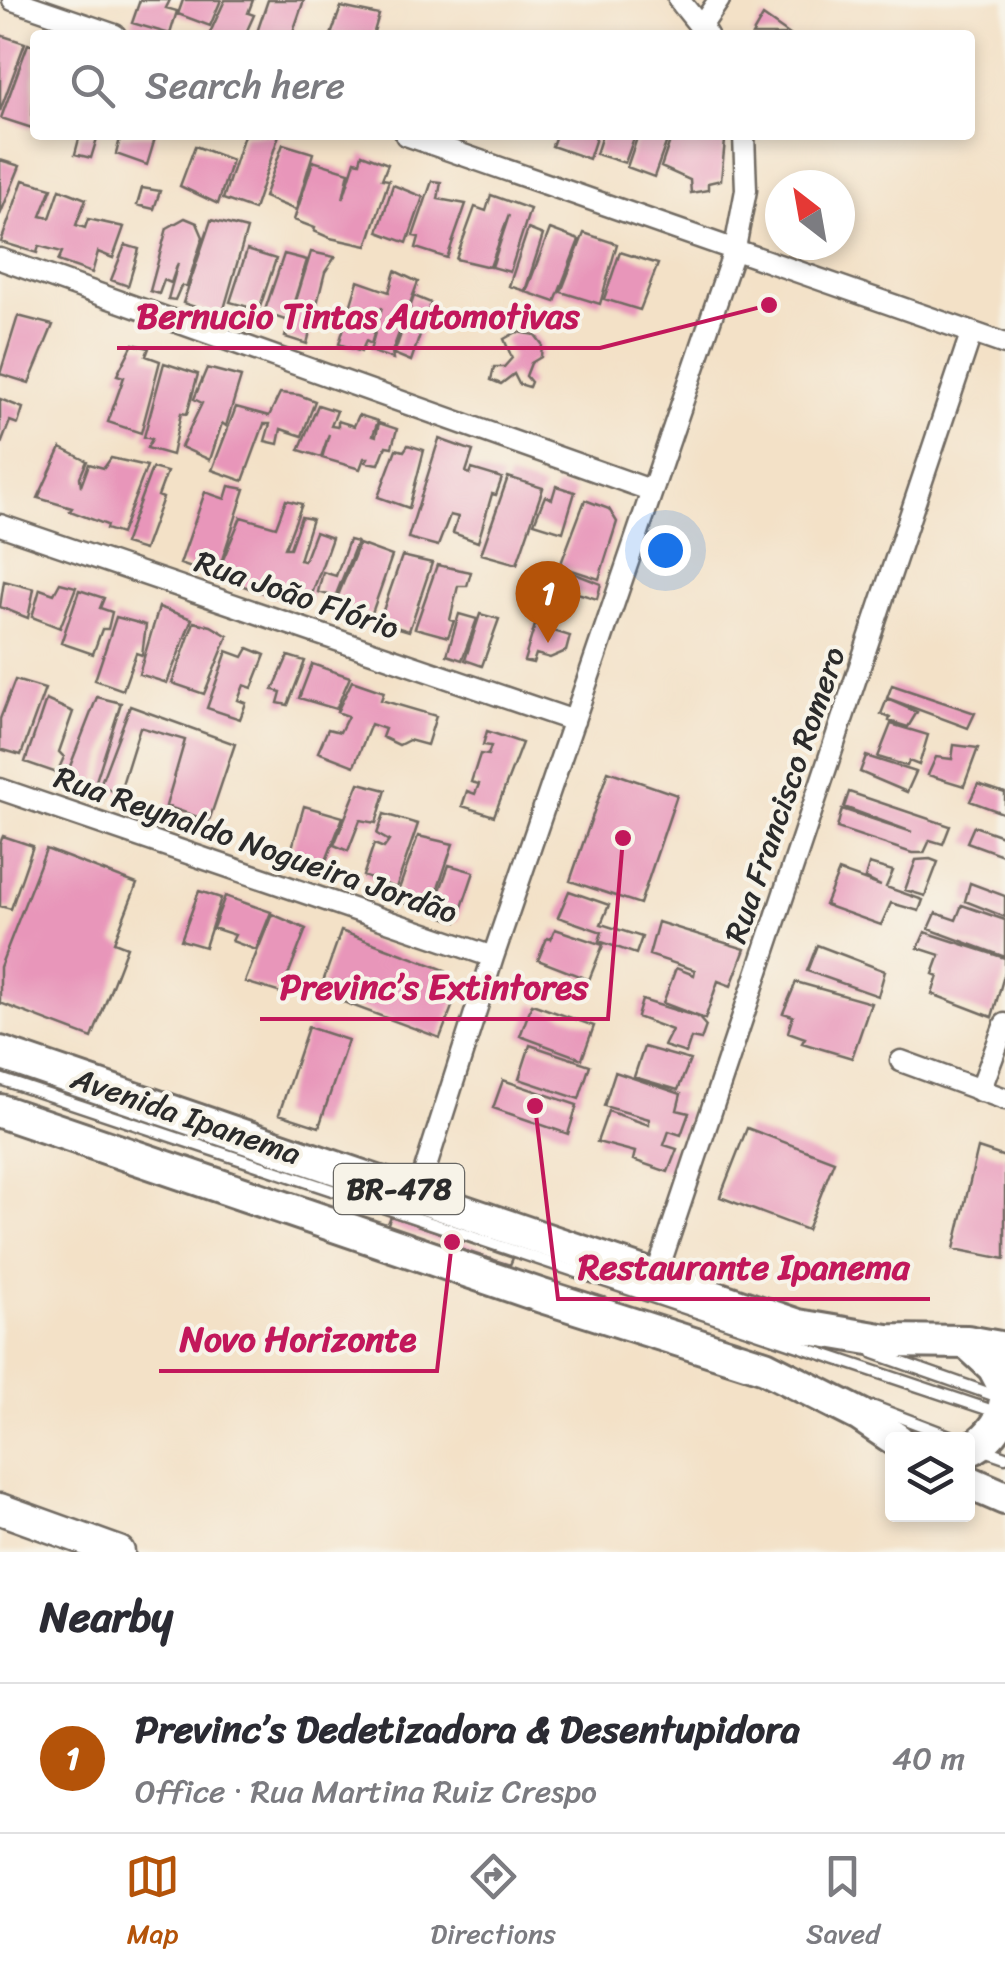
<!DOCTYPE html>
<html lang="en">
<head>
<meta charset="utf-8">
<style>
  body { margin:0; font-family:Sriracha,sans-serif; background:#f2f2f3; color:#2b2b33 }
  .controls { position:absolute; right:30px; bottom:30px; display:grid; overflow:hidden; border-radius:10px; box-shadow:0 5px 15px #0003 }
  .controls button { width:90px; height:90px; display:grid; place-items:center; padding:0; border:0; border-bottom:2px solid #e1e1e2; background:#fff; color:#2b2b33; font:50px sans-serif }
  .compass { position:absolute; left:765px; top:170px; width:90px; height:90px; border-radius:50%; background:#fff; box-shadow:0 5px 15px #0003; rotate:329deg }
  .you { position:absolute; left:665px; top:550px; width:35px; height:35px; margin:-25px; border:8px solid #fff; border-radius:50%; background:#1a73e8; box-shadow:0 0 0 15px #1a73e833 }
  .badge { display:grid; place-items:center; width:65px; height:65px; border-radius:50%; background:#b45309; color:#fff; font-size:32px; font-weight:700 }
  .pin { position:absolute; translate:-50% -82px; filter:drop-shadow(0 2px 5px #0008) }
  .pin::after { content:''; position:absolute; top:52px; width:35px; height:30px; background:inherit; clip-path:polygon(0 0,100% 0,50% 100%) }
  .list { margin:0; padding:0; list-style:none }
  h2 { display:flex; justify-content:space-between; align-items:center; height:130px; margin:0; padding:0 40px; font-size:42px }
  h2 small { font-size:32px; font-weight:400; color:#7c7c81 }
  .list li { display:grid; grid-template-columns:65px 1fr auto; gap:30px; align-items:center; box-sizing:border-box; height:150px; padding:0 40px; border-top:2px solid #e1e1e2 }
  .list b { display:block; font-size:38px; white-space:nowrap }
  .list p { margin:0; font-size:32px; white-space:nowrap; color:#7c7c81 }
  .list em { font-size:32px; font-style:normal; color:#7c7c81 }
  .icon { flex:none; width:55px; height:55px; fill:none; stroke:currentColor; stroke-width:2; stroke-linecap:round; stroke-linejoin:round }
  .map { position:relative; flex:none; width:1005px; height:1552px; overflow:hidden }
  .search { position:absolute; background:#fff; box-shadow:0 5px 15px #0003; left:30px; right:30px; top:30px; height:110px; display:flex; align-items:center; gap:25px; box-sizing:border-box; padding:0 35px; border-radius:10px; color:#7c7c81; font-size:38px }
  .sheet { height:280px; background:#fff }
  nav { display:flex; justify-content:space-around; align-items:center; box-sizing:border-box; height:140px; border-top:2px solid #e1e1e2; background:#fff; font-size:28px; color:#7c7c81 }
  nav a { display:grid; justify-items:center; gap:5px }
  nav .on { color:#b45309 }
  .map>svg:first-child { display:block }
  .building { fill:#e896ba }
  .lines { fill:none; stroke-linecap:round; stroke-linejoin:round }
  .lane-casing { stroke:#716b62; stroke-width:15 }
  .street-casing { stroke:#716b62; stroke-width:25 }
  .secondary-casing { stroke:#716b62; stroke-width:35 }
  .primary-casing { stroke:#716b62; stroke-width:38 }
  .lane { stroke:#fff; stroke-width:10 }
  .street { stroke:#fff; stroke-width:20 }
  .secondary { stroke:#fff; stroke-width:30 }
  .primary { stroke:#fff; stroke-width:32 }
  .labels { text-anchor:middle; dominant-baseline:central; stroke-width:8; stroke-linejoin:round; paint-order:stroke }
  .shield { fill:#f7f3e8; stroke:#686764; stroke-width:2.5 }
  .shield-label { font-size:30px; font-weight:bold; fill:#2b2b2b }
  .street-label { font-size:32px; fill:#2b2b2b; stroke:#f7f3e8 }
  .leader { fill:none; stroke:#c2185b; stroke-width:4 }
  .callout-dot { fill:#c2185b; stroke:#f7f3e8; stroke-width:4 }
  .callout-label { font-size:35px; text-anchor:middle; font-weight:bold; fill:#c2185b; stroke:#f7f3e8; stroke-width:8; stroke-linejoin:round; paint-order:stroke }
</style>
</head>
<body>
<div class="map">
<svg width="1005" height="1552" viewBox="0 0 1005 1552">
  <rect width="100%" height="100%" fill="#f7f3e8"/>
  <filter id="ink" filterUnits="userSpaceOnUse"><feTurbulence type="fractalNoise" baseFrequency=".01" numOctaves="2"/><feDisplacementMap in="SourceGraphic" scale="20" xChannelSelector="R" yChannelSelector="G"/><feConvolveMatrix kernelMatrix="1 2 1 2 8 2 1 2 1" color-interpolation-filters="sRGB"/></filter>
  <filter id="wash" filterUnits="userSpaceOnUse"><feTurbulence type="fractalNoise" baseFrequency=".0048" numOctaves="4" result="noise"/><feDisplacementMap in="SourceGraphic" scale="40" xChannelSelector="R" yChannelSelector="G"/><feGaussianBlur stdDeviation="2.25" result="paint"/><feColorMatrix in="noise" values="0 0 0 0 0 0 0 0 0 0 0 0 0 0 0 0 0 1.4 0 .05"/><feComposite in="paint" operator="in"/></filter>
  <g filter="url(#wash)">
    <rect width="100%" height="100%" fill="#f3e1c7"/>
    <g id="blocks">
      <path class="building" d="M140,0H170L166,8L177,11L170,34L132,23Z
        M183,0H221L210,26L178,14Z
        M225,0H253L248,13L254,15L245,35H209Z
        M268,0H304L292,35H256Z
        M341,7L379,15L373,35H331Z
        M763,16L790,35H752Z
        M0,35L25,43L0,111Z
        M28,44L35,46L32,128L1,118Z
        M80,135H98L91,158L75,154Z
        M121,135H156L147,165L116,154Z
        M244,135H279L254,210L223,199Z
        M556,135H597L589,159L552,146Z
        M602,135H635L625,163L596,154Z
        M638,135H669L654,177L627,167Z
        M672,135H723L725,141L721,180L708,183V190L691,193L690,180L661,167Z
        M283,144L313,153L296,210L264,197Z
        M195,146L232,160L218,204L180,186Z
        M362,154L388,164L382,179L389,180L367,246L330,238L314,231L315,228L294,220L313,161L349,172L343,199L355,161L360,162Z
        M0,160L20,166L0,215Z
        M23,180L52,188L41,216L50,218L60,189L86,199L76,225L85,228L88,219L124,227L113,258L98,252L92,273L58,261L62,252L39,246L37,253L1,242Z
        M432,181L441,182L438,199L466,204L447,258L416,248L419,237L413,236Z
        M393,185L423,197L407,243L378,232Z
        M142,188L160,191L154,209L137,205Z
        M491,195L530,209L510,272L492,267L509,215L490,267L456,259L475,207L486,211Z
        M185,218L197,223L203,237L187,286H181L175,300L168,299L178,263L171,283L164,280L159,294L150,291L167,228Z
        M211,220L247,229L222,316L183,303Z
        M528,229L543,235L525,291L509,286Z
        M550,229L579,240L555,302L526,292Z
        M584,233L617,244L600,304L561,292Z
        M125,245L139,249L128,286L111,280Z
        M247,250L276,259L259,310L230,302Z
        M311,252L335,257L325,272L307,344L285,337Z
        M620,252L658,264L640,310L604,299Z
        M284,254L307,260L288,321L264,313Z
        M395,271L418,282L392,352L393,359L370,351L382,307L371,344L366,341L361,352L339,344L358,281L389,292Z
        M414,296L431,303L411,361L394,354Z
        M18,316L53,325L29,383L0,374Z
        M517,332L535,335L542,344L541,357L531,363L526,376L531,382L529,387L519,384L514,374L501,384L491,380L494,367H504L512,358L504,339Z
        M133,344L149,348L146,356L160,361L141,433L108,422L124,377L117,375Z
        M164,363L198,374L187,414L181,413L172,455L147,448L152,439L144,437Z
        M207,368L241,377L226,426L222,423L210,460L181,447L202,403L194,399Z
        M280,393L299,395L315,401L302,436L281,429L278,444L265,441L270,424H264L243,481L212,470L236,407L269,416Z
        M0,399L23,408L18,424L10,421L0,447Z
        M318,405L337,411L331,426L338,427V421L354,426L359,415L378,421L373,435L376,436L379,423L397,429L392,447L386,446L379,464L366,462L368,458H364L360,469L322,458L329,434L321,457L299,450Z
        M439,439L473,451L466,472L470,474L472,469L502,478L496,495L492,494L478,542L453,533L458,517L450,515L438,546L408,538Z
        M408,445L424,450L409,508L378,497L396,449L404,451Z
        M61,448L87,461L80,477L81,486L89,464L104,468L111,458L147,466L121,534L106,529L107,525L70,511L72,508L38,498Z
        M152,468L167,472L158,496L163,498L144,550L124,544Z
        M508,477L543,488L517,564L481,554Z
        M229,486L245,489L219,569L241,517L276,527L286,500L302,504L285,548H290L301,517L312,519L299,560L304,561L315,532L332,538L307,608L180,564L205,492L225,499Z
        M556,486L575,492L563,532L534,523L545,496L552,499Z
        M585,500L609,509L617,522L599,579L560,566Z
        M349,540L357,542L335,597L318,592L323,572L336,576Z
        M359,544L392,556L371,616L335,603Z
        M402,556L432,563L409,631L379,622Z
        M437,565L471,572L467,586H458L450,620L454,621L448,637L415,628Z
        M560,568L601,584L597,599L554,586Z
        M4,581L34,589L28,618L0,607Z
        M60,583L76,587L60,628L32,617L40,589L54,594Z
        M79,590L104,598L100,608L112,612L108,629H102L93,654L61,643Z
        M159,607L192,619L167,683L139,674Z
        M459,614L477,619L462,660L447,655Z
        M480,614L499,619L482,666L465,660Z
        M116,617L146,625L142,655L136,653L123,690L95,680Z
        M194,622L211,626L228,636L204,694L172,683Z
        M535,625L570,636L566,651L550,658L536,654L533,663L524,661Z
        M248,648L265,655L252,688L244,685L238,700L246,703L240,719L207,708L227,651L243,657Z
        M288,656L305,661L288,705L278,703L281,692L273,690Z
        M312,664L350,677L336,709L299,698Z
        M15,680L45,689L21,755L0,749V719Z
        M352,681L384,692L381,700L436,716L427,745L409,740L399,745L382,737L385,729L371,724L354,766L318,752L328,729L340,732L348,716L337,712Z
        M892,685L975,713L968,728L887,698Z
        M97,697L121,703L95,784L67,774Z
        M887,699L917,712L908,727L889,721L890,718L881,714Z
        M46,700L73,712L59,752L64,757L57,773L25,762Z
        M130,706L235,744L209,821L166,806L185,740L140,727L119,794L100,785Z
        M891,724L928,735L919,765L909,761L907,766L878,757Z
        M487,731L522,743L494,816L462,806L467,791L475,794L479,784L471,782L480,754L488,755L491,746L483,745Z
        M954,745L978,748L964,786L928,775L936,757L952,759Z
        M866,756L916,772L907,792L860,772Z
        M608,771L677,795L640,904L570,881Z
        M359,783L386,790L376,823L360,820L348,851L334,845Z
        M978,784L1005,793V814L970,801Z
        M849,792L950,826L943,844L930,840L924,853H912L837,828L842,809L912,832L844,807Z
        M304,806L343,817L324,866L290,855Z
        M384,814L418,824L396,888L363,876L374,844L384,848L389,841L377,834Z
        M974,826L1005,837V856L967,842Z
        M3,836L33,846L11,909L0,906V843Z
        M418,836L453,844L430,912L395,900Z
        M46,849L137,884L114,942L127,947L92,1038L0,1003V967Z
        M930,859L938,862L925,896L905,890L916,860Z
        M869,864L893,871L886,887L923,900L919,911L891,903L881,925L825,905L839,871L881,886L865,878Z
        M449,865L474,872L457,922L432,913Z
        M970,883L1005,896V917L965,901Z
        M199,891L221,898L205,947L181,940Z
        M569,891L609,905L601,924L642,937L636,954L599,941L602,932L558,917Z
        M225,896L271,912L256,950L232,941L235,935L213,928Z
        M962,905L1005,920V957L929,929L936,913L956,920Z
        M272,914L306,929L281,993L245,982Z
        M658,922L745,949L731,986L718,981L705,1019L663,1003L676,968L694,975L695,970L649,955Z
        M555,929L603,945L589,980L538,960L547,938L551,939Z
        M341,931L445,970L454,982L457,994L440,1038L319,993Z
        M925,932L1005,958V972L992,1017L932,994L938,976L933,974L940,955L918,948Z
        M817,945L885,971L878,996L807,971Z
        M796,982L871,1003L852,1058L802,1043L805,1038L788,1032L793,1016L783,1013Z
        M642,1000L698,1017L706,1026L701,1040L691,1038L686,1053L664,1046L672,1030L637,1017Z
        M532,1004L594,1026L582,1059L520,1036Z
        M308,1027L348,1040L319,1127L279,1114Z
        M530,1045L590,1065L579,1099L519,1079Z
        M644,1047L690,1060L678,1090L634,1077Z
        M615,1072L681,1094L677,1110L689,1113L681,1135L669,1131L664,1145L677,1149L668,1172L633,1160L635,1152L597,1142L608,1111L649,1125V1119L604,1106Z
        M503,1080L577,1105L568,1134L493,1108Z
        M747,1128L834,1161L807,1230L720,1197Z
        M978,1148L1005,1157V1259L954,1249Z
        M391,1216L513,1258L510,1265L387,1226Z"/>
    </g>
  </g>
  <g filter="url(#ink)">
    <use href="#blocks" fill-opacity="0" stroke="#716b62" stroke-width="2.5"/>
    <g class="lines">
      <defs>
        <path id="lane" d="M0,1079L999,1413
          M874,1353L999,1397
          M874,1407L960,1440
          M982,1449L1005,1457"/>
        <path id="street" d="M13,0L115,35
          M679,0L707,35
          M702,25L719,0
          M406,135L1005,344
          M0,259L650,490
          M0,525L574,721
          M0,789L493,957
          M901,1061L1005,1099
          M980,1091L1005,1024
          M417,1195L493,957L735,248L746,190L744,135
          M656,1276L971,334"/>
        <path id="secondary" d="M0,1509L119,1552"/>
        <path id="primary" d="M0,1053L798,1326L887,1341L967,1342L1005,1349
          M0,1111L542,1296L765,1367L860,1415L897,1440
          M967,1342L994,1367L1005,1388
          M968,1450C984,1444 1003,1423 1005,1405
          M968,1482L1005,1498"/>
      </defs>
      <use href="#lane" class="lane-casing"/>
      <use href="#street" class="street-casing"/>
      <use href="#secondary" class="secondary-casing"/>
      <use href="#primary" class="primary-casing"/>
      <use href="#lane" class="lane"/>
      <use href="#street" class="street"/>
      <use href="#secondary" class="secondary"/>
      <use href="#primary" class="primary"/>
    </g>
  </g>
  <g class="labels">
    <rect class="shield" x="334" y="1164" width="130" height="50" rx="8"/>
    <g class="shield-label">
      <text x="399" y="1189">BR-478</text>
    </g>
    <g class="street-label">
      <text transform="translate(297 595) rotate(19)">Rua João Flório</text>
      <text transform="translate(785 795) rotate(-71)">Rua Francisco Romero</text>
      <text transform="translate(256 845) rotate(19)">Rua Reynaldo Nogueira Jordão</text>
      <text transform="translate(186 1116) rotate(19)">Avenida Ipanema</text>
    </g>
  </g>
  <path class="leader" d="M769 305L600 348H117M623 838L608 1019H260M535 1106L558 1299H930M452 1242L437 1371H159"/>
  <g class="callout-dot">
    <circle cx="769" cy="305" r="10"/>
    <circle cx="623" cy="838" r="10"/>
    <circle cx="535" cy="1106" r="10"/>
    <circle cx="452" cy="1242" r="10"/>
  </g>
  <g class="callout-label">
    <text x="358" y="328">Bernucio Tintas Automotivas</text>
    <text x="434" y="999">Previnc’s Extintores</text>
    <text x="744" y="1279">Restaurante Ipanema</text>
    <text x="298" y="1351">Novo Horizonte</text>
  </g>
</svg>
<div class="controls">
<button><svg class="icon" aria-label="layers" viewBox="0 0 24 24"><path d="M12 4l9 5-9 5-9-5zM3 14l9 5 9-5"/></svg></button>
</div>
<svg class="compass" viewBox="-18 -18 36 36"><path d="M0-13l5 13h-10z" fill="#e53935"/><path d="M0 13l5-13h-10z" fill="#7c7c81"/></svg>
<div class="you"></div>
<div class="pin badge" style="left:548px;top:643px">1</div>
<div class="search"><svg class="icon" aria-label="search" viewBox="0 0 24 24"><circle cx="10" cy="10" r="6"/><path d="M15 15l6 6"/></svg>Search here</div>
</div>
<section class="sheet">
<h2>Nearby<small></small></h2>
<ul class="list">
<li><span class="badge">1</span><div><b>Previnc’s Dedetizadora &amp; Desentupidora</b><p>Office · Rua Martina Ruiz Crespo</p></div><em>40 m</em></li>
</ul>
</section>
<nav>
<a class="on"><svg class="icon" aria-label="map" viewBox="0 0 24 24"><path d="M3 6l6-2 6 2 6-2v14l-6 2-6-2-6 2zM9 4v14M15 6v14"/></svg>Map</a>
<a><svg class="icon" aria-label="directions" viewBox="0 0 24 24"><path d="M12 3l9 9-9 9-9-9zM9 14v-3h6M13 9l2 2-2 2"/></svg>Directions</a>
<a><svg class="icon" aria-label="saved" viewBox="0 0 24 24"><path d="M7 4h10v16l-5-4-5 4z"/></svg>Saved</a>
</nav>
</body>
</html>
